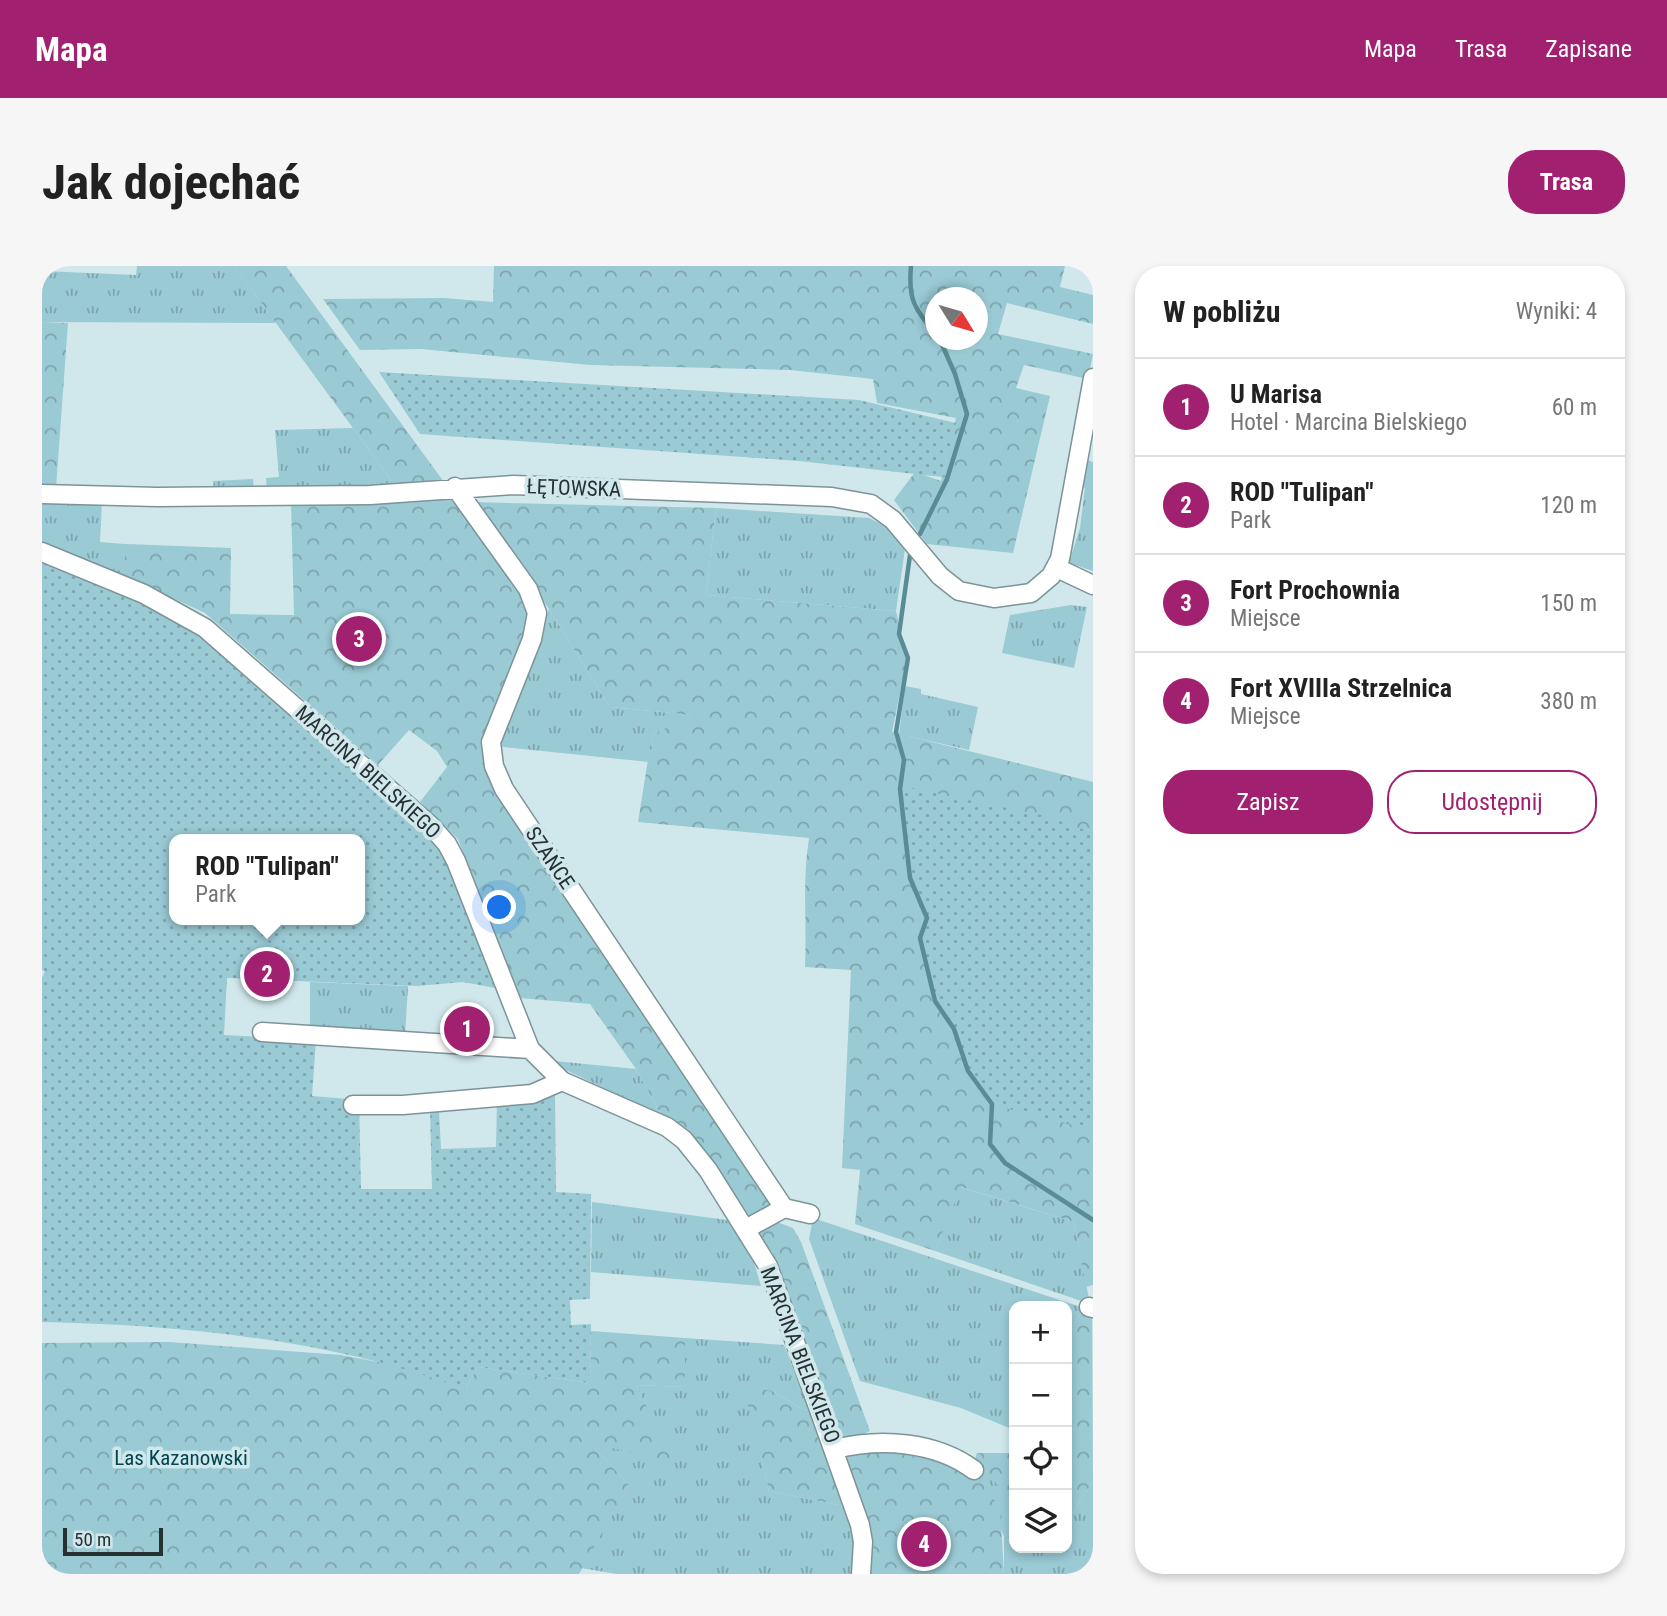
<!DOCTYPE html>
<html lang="pl">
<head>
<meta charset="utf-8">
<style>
  body { margin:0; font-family:"Roboto Condensed",sans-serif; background:#f6f6f6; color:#222 }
  .controls { position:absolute; right:21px; bottom:21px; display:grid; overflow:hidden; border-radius:14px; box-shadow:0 4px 10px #0003 }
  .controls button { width:63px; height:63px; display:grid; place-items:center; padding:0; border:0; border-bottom:2px solid #e0e0e0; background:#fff; color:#222; font:35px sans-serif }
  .compass { position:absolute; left:883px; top:21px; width:63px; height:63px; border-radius:50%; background:#fff; box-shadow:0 4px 10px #0003; rotate:127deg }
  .scale { position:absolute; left:21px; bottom:18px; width:100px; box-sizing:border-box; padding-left:7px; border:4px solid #273032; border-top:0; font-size:19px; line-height:24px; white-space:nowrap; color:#273032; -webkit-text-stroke:5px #d0e8ec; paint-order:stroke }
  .you { position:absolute; left:458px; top:642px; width:24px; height:24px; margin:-18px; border:5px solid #fff; border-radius:50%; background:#1a73e8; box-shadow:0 0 0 10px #1a73e833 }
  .badge { display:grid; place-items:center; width:46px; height:46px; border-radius:50%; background:#a22070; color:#fff; font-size:23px; font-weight:700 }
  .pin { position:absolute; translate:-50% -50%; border:4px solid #fff; box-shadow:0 2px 7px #0006 }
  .popup { position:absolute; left:127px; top:568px; width:196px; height:91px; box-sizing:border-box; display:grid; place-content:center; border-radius:14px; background:#fff; filter:drop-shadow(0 2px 5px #0005); font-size:23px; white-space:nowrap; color:#767676 }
  .popup b { font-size:26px; color:#222 }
  .popup::after { content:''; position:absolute; left:50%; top:100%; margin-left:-14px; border:14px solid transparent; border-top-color:#fff }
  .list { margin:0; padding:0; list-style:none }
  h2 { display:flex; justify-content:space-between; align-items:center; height:91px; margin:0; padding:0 28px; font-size:30px }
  h2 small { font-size:23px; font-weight:400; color:#767676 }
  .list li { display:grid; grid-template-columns:46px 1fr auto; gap:21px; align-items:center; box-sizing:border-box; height:98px; padding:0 28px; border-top:2px solid #e0e0e0 }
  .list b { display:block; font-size:26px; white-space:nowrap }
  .list p { margin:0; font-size:23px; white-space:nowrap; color:#767676 }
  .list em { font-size:23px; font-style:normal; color:#767676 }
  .actions { display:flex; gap:14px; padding:21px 28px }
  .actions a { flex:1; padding:16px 0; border:2px solid #a22070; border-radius:28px; text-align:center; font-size:24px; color:#a22070 }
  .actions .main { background:#a22070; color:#fff }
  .icon { flex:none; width:38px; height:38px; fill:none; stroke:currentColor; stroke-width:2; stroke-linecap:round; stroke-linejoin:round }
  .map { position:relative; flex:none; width:1051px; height:1308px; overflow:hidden; border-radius:28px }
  header { display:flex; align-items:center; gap:42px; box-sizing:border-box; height:98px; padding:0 35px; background:#a22070; color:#fff }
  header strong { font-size:33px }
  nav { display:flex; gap:38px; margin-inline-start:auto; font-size:24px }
  .intro { display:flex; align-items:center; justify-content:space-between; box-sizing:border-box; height:168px; padding:0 42px }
  h1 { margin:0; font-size:49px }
  .button { padding:18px 32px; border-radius:28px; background:#a22070; color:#fff; font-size:24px; font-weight:700 }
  main { display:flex; gap:42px; padding:0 42px }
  aside { flex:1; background:#fff; border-radius:28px; box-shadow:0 4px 10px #0003 }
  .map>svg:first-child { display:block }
  .grass { fill:url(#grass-tufts) }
  .forest { fill:url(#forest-crowns); fill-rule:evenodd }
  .garden { fill:url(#garden-dots); fill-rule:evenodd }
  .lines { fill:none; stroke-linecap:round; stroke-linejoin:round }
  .stream { stroke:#598c96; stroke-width:4.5 }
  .minor-casing { stroke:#7d9397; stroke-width:21 }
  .minor { stroke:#fff; stroke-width:18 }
  .labels { text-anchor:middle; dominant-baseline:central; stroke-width:7; stroke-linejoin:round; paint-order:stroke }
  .street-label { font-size:21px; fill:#273032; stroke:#d0e8ec }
  .park-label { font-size:21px; fill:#01454f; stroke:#d0e8ec }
</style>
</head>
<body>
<header>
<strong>Mapa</strong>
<nav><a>Mapa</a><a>Trasa</a><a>Zapisane</a></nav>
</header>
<div class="intro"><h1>Jak dojechać</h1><a class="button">Trasa</a></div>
<main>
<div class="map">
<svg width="1051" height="1308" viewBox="0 0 1051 1308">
  <defs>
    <pattern id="grass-tufts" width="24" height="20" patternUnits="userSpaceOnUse" patternTransform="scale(1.75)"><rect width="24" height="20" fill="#9acad4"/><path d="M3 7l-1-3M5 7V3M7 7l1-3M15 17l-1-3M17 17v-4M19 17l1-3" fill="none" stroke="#7ea4ad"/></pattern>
    <pattern id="forest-crowns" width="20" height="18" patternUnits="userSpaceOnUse" patternTransform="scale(1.75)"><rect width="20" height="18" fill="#9acad4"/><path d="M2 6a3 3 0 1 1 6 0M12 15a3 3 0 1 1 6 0" fill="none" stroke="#7ea4ad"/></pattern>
    <pattern id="garden-dots" width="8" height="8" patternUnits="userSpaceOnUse" patternTransform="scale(1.75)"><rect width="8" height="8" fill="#9acad4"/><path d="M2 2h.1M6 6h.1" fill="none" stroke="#7ea4ad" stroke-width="1.8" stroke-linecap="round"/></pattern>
  </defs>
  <rect width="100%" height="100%" fill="#d0e8ec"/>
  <path class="grass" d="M95,0H192L234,57L0,56V5L94,9Z
    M311,162L355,222L225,224L224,212L237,211L233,164Z
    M1039,192L1051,196V305L1027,297L1038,262L1043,222L1035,220Z
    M211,213L212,225H172L171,215Z
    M0,234L60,236L58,276L83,278V310L0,281Z
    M674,242L827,252L845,261L863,283L854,345L664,329Z
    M1029,339L1045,341L1032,402L960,387L968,349Z
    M507,343L568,441L651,449L610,469L607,496L452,480Z
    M863,420L879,423V428L936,441L927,484L857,468Z
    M268,716L366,720L363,770L268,765Z
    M503,794L594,803L620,850Z
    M918,921L1032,956L1048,1038L893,985Z
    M550,936L685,954L710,990L719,1020L549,1006Z
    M771,952L1042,1042L1025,1072V1040H972V1164L919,1142L818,1115L767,973Z
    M643,1072L742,1079L767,1143L762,1144L728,1124H703L727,1225L802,1240L814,1280L809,1300L813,1308H575L539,1302L587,1219L547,1176L630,1195L594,1119L643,1121Z
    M940,1202L972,1230V1282H1025V1248L1029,1249L1051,1215V1308H962V1270L933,1209Z"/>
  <path class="forest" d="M192,0H244L402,216L355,222Z
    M452,0H1023L1018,21L1051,29V58L965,37L956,68L1051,88L1046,113L982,99L974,122L1008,130L971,287L885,278L852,234L873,206L899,215L914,152L835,137L831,113L748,104L548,99L379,83L318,84L281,33L402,32L451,36ZM894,32H936V74H894Z
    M0,56L26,57L14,222L0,221Z
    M416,230L483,328L491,350L443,491L731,936L707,954L620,850L594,803L548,738L478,732L416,573L378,536L405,501L395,485L367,464L336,499L163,347L83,310V278L189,282L188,348L252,349L249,236Z
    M429,236L674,242L664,329L854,345L865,392L850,466L1051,516V1019L1044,1021L1032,956L919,921L893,985L813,958L818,904L800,902L809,704L763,701C765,656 760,616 767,572L596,556L610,469L650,449L568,441L507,343Z
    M732,955L751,962L759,976L828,1165L802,1176L797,1174L730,986L715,966Z
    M1042,1042L1050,1045L1051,1215L1029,1249L1025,1248V1072Z
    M549,1065L643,1072V1121L594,1119L632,1196L548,1177L587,1219L537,1308H0V1077L127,1076L299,1089L368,1102L423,1123L436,1101L548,1117Z
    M702,1123L728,1124L762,1144L767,1143L802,1240L727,1225Z
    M814,1183L897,1190L917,1206L933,1209L943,1219L958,1243L962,1308H824L830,1271L803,1192Z
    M935,1187H972V1230L955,1218L933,1193Z"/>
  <path class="garden" d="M337,106L817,134L914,157L900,211L757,195L378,168Z
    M0,293L89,329L143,357L343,524L406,593L453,722L421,716L375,720L185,712L182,769L274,774L270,830L317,834L319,923H390L388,842L403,840L397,846L399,883L454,881L455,835L513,830L514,926L549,928L548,1033L528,1034L529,1059L549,1058L548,1117L436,1101L423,1123C291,1074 141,1059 0,1056V712L3,705L0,704ZM132,573H318V654H132Z
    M855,519L1004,550L1051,567V864L947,838L924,806L909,764L892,738L876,672L882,652L866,612Z"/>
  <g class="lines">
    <path class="stream" d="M869,0C866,34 872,42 894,68
      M878,268L905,213L925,148L913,108L898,74
      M868,289L857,368L866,392L854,466L862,494L858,523L868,612L885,652L878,672L893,735L912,763L926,805L950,838L948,878L963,897L1051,954"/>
    <defs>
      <path id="minor" d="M413,221L486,323L495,347L490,373L449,476L452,500L462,523L742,942
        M0,228L115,231L328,229L471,219L790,231L829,238L851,254L898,310L917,325L952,332L989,327L1009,310L1018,293L1051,112
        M0,286L102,328L163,362L389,560L405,578L414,595L488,783L520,815L625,861L642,874L666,904L726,1000L818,1259L821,1276L819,1308
        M1015,302L1051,319
        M220,766L488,783
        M311,839H361L490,828L520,815
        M742,942L768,948
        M704,963L742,942
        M1047,1041L1051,1042
        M793,1183C838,1172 893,1175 932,1204"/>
    </defs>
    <use href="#minor" class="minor-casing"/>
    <use href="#minor" class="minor"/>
  </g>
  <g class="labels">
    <g class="street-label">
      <text transform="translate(532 222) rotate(2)">ŁĘTOWSKA</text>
      <text transform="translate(326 506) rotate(42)">MARCINA BIELSKIEGO</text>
      <text transform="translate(508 592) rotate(56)">SZAŃCE</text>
      <text transform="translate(758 1089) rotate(69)">MARCINA BIELSKIEGO</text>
    </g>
    <g class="park-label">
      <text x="139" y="1192">Las Kazanowski</text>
    </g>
  </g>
</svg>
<div class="controls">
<button>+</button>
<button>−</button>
<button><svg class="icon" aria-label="locate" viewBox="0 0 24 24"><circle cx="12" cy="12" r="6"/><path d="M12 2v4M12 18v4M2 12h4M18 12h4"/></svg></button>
<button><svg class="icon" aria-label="layers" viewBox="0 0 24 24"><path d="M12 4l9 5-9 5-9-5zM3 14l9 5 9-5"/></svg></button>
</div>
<svg class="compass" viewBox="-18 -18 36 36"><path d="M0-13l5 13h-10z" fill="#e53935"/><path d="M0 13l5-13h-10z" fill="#767676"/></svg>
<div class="scale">50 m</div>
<div class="you"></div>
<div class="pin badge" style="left:425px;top:763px">1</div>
<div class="pin badge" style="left:225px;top:708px">2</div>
<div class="popup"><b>ROD &quot;Tulipan&quot;</b>Park</div>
<div class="pin badge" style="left:317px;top:373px">3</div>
<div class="pin badge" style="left:882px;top:1278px">4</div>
</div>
<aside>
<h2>W pobliżu<small>Wyniki: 4</small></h2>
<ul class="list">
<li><span class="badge">1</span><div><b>U Marisa</b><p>Hotel · Marcina Bielskiego</p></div><em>60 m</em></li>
<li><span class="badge">2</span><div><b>ROD &quot;Tulipan&quot;</b><p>Park</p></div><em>120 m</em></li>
<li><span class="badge">3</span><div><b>Fort Prochownia</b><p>Miejsce</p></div><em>150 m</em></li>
<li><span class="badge">4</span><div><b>Fort XVIIIa Strzelnica</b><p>Miejsce</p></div><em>380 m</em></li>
</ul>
<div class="actions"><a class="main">Zapisz</a><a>Udostępnij</a></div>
</aside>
</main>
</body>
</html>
